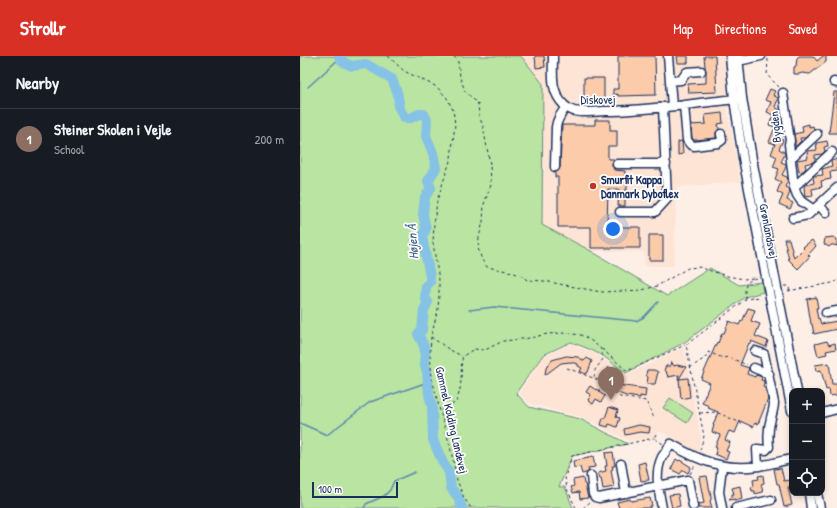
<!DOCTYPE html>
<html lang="en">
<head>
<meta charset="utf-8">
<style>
  body { margin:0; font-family:"Patrick Hand",sans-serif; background:#20242c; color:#f1f3f6 }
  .controls { position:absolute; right:12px; bottom:12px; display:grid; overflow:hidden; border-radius:8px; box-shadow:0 2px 6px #0003 }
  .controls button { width:36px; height:36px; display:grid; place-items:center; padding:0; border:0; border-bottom:1px solid #363941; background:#171b24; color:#f1f3f6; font:20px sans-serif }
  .scale { position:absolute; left:12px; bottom:10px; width:86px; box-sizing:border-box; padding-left:4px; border:2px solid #1b2f5e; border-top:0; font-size:11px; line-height:14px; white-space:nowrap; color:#1b2f5e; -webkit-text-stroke:3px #fff; paint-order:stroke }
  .you { position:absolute; left:313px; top:173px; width:14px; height:14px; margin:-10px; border:3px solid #fff; border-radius:50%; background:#1a73e8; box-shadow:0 0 0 6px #1a73e833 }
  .badge { display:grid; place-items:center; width:26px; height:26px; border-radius:50%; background:#d93025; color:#fff; font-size:13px; font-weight:700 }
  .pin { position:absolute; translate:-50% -33px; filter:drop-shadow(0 1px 2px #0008) }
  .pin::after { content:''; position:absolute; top:21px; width:14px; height:12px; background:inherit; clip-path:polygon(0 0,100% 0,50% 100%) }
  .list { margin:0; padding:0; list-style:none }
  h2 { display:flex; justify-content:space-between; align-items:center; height:52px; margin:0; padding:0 16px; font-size:17px }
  h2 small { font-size:13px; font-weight:400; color:#9ea1a6 }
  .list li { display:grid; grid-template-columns:26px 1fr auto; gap:12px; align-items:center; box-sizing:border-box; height:60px; padding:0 16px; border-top:1px solid #363941 }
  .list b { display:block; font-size:15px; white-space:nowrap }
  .list p { margin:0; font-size:13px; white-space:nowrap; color:#9ea1a6 }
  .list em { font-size:13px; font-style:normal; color:#9ea1a6 }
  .icon { flex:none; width:22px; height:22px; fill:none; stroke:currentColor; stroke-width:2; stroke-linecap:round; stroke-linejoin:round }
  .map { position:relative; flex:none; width:537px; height:452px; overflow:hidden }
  header { display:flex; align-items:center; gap:24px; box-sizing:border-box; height:56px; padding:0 20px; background:#d93025; color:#fff }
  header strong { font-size:19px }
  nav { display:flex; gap:22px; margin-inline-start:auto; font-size:14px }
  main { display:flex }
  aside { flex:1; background:#171b24 }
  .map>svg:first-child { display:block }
  .built { fill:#fde4d4 }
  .green { fill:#bae4a1; stroke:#6a8a80 }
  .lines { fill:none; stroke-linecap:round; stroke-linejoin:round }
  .stream { stroke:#5b87b0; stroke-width:1.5 }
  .river { stroke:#86c2e6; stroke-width:10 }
  .building { fill:#fbcbaa; stroke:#1b2f5e }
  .minor-casing { stroke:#1b2f5e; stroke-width:11 }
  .path { stroke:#1b2f5e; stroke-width:1; stroke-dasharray:3 3; stroke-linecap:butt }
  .minor { stroke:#fff; stroke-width:8 }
  .poi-dot { fill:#c8321e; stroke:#fff; stroke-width:1.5 }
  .labels { text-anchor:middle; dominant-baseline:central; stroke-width:3.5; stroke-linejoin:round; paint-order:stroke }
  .street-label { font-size:12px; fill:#1b2f5e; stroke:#fff }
  .poi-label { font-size:12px; font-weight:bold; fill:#1b2f5e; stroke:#fff; text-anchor:start }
  .water-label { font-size:13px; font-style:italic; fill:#3b5b87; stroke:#fff }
</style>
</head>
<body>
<header>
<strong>Strollr</strong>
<nav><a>Map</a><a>Directions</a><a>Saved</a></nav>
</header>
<main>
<aside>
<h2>Nearby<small></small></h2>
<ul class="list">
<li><span class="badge" style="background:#8d6e63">1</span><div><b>Steiner Skolen i Vejle</b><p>School</p></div><em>200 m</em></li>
</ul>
</aside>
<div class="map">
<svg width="537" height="452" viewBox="0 0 537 452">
  <rect width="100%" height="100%" fill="#feefe6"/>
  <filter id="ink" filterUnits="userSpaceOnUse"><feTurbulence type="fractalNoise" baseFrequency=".025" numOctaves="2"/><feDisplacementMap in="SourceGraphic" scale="8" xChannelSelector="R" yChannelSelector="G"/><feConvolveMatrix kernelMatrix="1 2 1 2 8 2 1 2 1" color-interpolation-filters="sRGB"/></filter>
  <g filter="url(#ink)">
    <path class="built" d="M221,0H424L428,56L440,126L377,131L374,210H344V196L291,195L242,169L243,28Z
      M271,288L294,297L327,319L384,291L401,382L397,398L360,375L350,383L329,385L282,361L230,348L219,337L243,301Z"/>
    <path class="green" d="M0,0H221L243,28L242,169L291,195L367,240L410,212L439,229L461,226L463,236L445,241L385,286L326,317L303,300L289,293L271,286L243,299L216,337L229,351L280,363L328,388L272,400L259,431H265L273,452H0Z
      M370,342L393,357L387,367L363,352Z"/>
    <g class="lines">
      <path class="stream" d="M8,31L40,2
        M169,254L194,251L336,265L344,261L358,246
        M0,367L27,379L70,346L128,326
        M64,452L66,448L84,440L90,434L94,425L115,416"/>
      <path class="river" d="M39,0L43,6L52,10L66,8L92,23L97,36L99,46L98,50L105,62H111L119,58H124L127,64L126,80L133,97L136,112L128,125L131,132L125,141L123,158L126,173L122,181L130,220V226L126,230L125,242L128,246L124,254L122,274L118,278L124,290L125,297L124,307L127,316L129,339L132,350L133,384L143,407L149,416L151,432L158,441L162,452"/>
    </g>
    <path class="building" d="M235,0H244L245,11L236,12Z
      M318,0H355L356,39L318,40V38L313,39V33H318Z
      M377,0H388V7H378Z
      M404,0H415L417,36L389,37L388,28L406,27V15L405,11Z
      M499,0H513L517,5L523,0H526V6L510,18L501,17L500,18H494V11L496,10L497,2Z
      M284,22H304V43L284,44Z
      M470,33L475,35L473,39L478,42V43L475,51L480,54V57L477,64L482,66V69L477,81L483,84L479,93L484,96L485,98L481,106L486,108V111L482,119L487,121L488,124L485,131L489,133L490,136L487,144L493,147L490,153L479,148L483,139L477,136L481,126L475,123L479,113L473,111L477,101L471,98L475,88L469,86L475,71L469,69L473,59L467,56L471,46L465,44Z
      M534,36H537V77H529Z
      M422,57L423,67L418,68L419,73L416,76V82L395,84H394L392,82L391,69L406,68L405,59Z
      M295,64H310V74H317V90H308V103H314L312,108L314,114L325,115V127H327V134H325V150H318L319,133H308L307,171H340V192H291V171H258V121H255V116L259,114L260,111L262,69H295Z
      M509,68V71L513,70L514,74L510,76V77L505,82H500L501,85L496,90H495V85L494,78L503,76L502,70Z
      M382,85L383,98L378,99V86Z
      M527,85L528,90L524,91L525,95L522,98L515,99V104L513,106L505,108L506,112L503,115L499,116L497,104L508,102L507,95L517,94L516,87Z
      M537,103V115L530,116L531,123L521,125L522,131L512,133L513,140L505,141L504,130L505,129L514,127L513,121L514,120L523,119L522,113L532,110L531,105Z
      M349,179H363V204H349Z
      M533,181L537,183V190L534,189H531L529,191L524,188L525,182Z
      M484,183H489L494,202L504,192L503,191L512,184L516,190L508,199L510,200L498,213L489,204Z
      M516,241L518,252H516L518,263L519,262L521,268L537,265V273L514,278L512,268H511L507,243Z
      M448,252L455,254L451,265L460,268L455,280L468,285L466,291L451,285L450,288L449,287L440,309L449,312L447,318L455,321L456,319L462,321L461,324L464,325V327L463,331L465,332L468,343L458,368L455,367L453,371L440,365L435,377L429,375L425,384L430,386L426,395L429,396L426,403L415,398L417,392L415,391L420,379L412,376L414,369H413L418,356L408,352L409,350L402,347L410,327L401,323L417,286L418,287L422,277H424L429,265L439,269L441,265L442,266Z
      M527,285L529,289L535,287L536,293L526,295L527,298L518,300L515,288Z
      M266,300L278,301L284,305L287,302L292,305L288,316L285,318L280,315L282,312L278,310V308L270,306L261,307L245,319L246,312L252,304Z
      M371,305L374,310L377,309L381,310L386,311L379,323H378L379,319L368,321L366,315L364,314L366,310H370Z
      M529,307L532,328H536L537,331V339L530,340L529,333L526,334L521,314L516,315L515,309Z
      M309,311L316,316L314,319L321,325L318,329L346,333L345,341L340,340V342L326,340L318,337L304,325L310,318L306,315Z
      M347,314H354L358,316L355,328H347L348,321L346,319Z
      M388,322L390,341L385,342L384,343L381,342L379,323Z
      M290,330L296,334V333L300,335L299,336L305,340L301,346L296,343L293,348L288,344L291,339L286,336Z
      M309,351L318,354L316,361L320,362L317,371L309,368L308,371L301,369L303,362H305Z
      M339,369L350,371L349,377L340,376L325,379L324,373Z
      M313,396L315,410H312L313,413L311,414L314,431L303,433L301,422H300L298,417L306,415L305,410H307L305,397Z
      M293,400L295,411L288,412L289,415L286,417L282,418L280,411L274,412L273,405L289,402L288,401Z
      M376,403L379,405L380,404L391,411L388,417L383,414L380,418L371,413Z
      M345,406L349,424L341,425L338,408Z
      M481,412L484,425L491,424L492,429V430L488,431L492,449L484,451L479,428H477L474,413Z
      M463,419L464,427L461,428L463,436L455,438V435H452L451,431L454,430L453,424L459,423L458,420Z
      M407,420L411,441V444L410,445L412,452H398V448L404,447L399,421Z
      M283,422L284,428H285L288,442L280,443L279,436L273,437L271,431L274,430L273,424Z
      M440,430L442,443L435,445V443L429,444L432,440V438H434L432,432Z
      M378,438L380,450L372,452L369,439Z
      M350,442L352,450H350V452H331V451L319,452L317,446L330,443L331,445Z"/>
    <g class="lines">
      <defs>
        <path id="minor" d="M253,0C253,18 250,35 264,49C266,51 270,54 274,55C283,57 295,56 304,55C349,55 393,47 438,43
          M368,0L372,50
          M430,0L434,43L443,102L492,355
          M438,0L442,42L452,103L497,335
          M434,4H443L461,0
          M370,25L381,24L387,16L401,15
          M534,26L537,27
          M483,37L490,85L489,88L494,131L497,139L501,145L514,154
          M384,49L387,84L390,88L394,90L418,87L422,84L421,78
          M491,102L517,78
          M317,108H366
          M255,111L256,71C257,63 261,58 266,51
          M494,131L532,96
          M519,149L526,157
          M320,156H355L367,143L363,51
          M493,162L508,159L537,132
          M526,257L537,255
          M455,295L464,298L474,347C474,353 472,357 471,362C468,372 468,382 469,391L466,394L457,393L458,410
          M454,312L469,318
          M522,357L537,353
          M321,408L326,437
          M422,410L419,436L422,452
          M291,420L293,438L295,441L299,442L388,424L393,450
          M509,437L511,452
          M517,437L520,452
          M362,452C359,435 354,418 362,401C365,397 368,392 371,388C399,405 425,415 459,410C470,408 481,405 492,403
          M436,452L471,444"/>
      </defs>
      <use href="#minor" class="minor-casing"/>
      <path class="path" d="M88,0L104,15L137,31L147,42L153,54L155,68L151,102L137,145L134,168L133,187L139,224V239L138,253L131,281L130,298L132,322L140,355L150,390L157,424L164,442L171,452
        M154,0L158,6L160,21L165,35L178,48L179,60L183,70L190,108L191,129L184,148L183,166L179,181L178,192L182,204L187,211L212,216L222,220L227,224L244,225L301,236L342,234L357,230L388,212L399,211L427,220L444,223L454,222
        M468,3L467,19L479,31
        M484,230H488L490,234
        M488,235L532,227L537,225
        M446,243C443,229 446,224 460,221
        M131,281L150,294L162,300
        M302,293L327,315L385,289
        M267,312L301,325L320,341L346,345L354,362
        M390,312L405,302L408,296L423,302L428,301L447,309
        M141,355L156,346C159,339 161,331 161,323C162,315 160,309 163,300L174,293L185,294L203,285L230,282L247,278L265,277L281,279L293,286L301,293L303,303L295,314L294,322
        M400,357L416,356L441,367L442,371
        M490,362L492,371
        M356,378L354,382L363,388
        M400,394L404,380L386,289L446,243L460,241
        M390,418L395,409
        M276,452L267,433L265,421L272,400L354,382
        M283,452L290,446"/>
      <use href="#minor" class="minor"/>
    </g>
  </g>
  <circle class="poi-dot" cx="293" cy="130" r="4"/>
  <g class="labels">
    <g class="street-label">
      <text x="298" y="43">Diskovej</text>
      <text transform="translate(475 71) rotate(-96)">Bygden</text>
      <text transform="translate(469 175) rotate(79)">Grønlandsvej</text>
      <text transform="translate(152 364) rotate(77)">Gammel Kolding Landevej</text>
    </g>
    <g class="poi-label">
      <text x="301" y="123">Smurfit Kappa<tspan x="301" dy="14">Danmark Dyboflex</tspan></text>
    </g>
    <g class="water-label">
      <text transform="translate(112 186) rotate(-94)">Højen Å</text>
    </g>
  </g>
</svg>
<div class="controls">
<button>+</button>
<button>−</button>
<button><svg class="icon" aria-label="locate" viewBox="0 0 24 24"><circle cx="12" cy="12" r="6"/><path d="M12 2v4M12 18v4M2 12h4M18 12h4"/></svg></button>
</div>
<div class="scale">100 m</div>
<div class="you"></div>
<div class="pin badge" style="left:311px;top:344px;background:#8d6e63">1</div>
</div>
</main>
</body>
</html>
